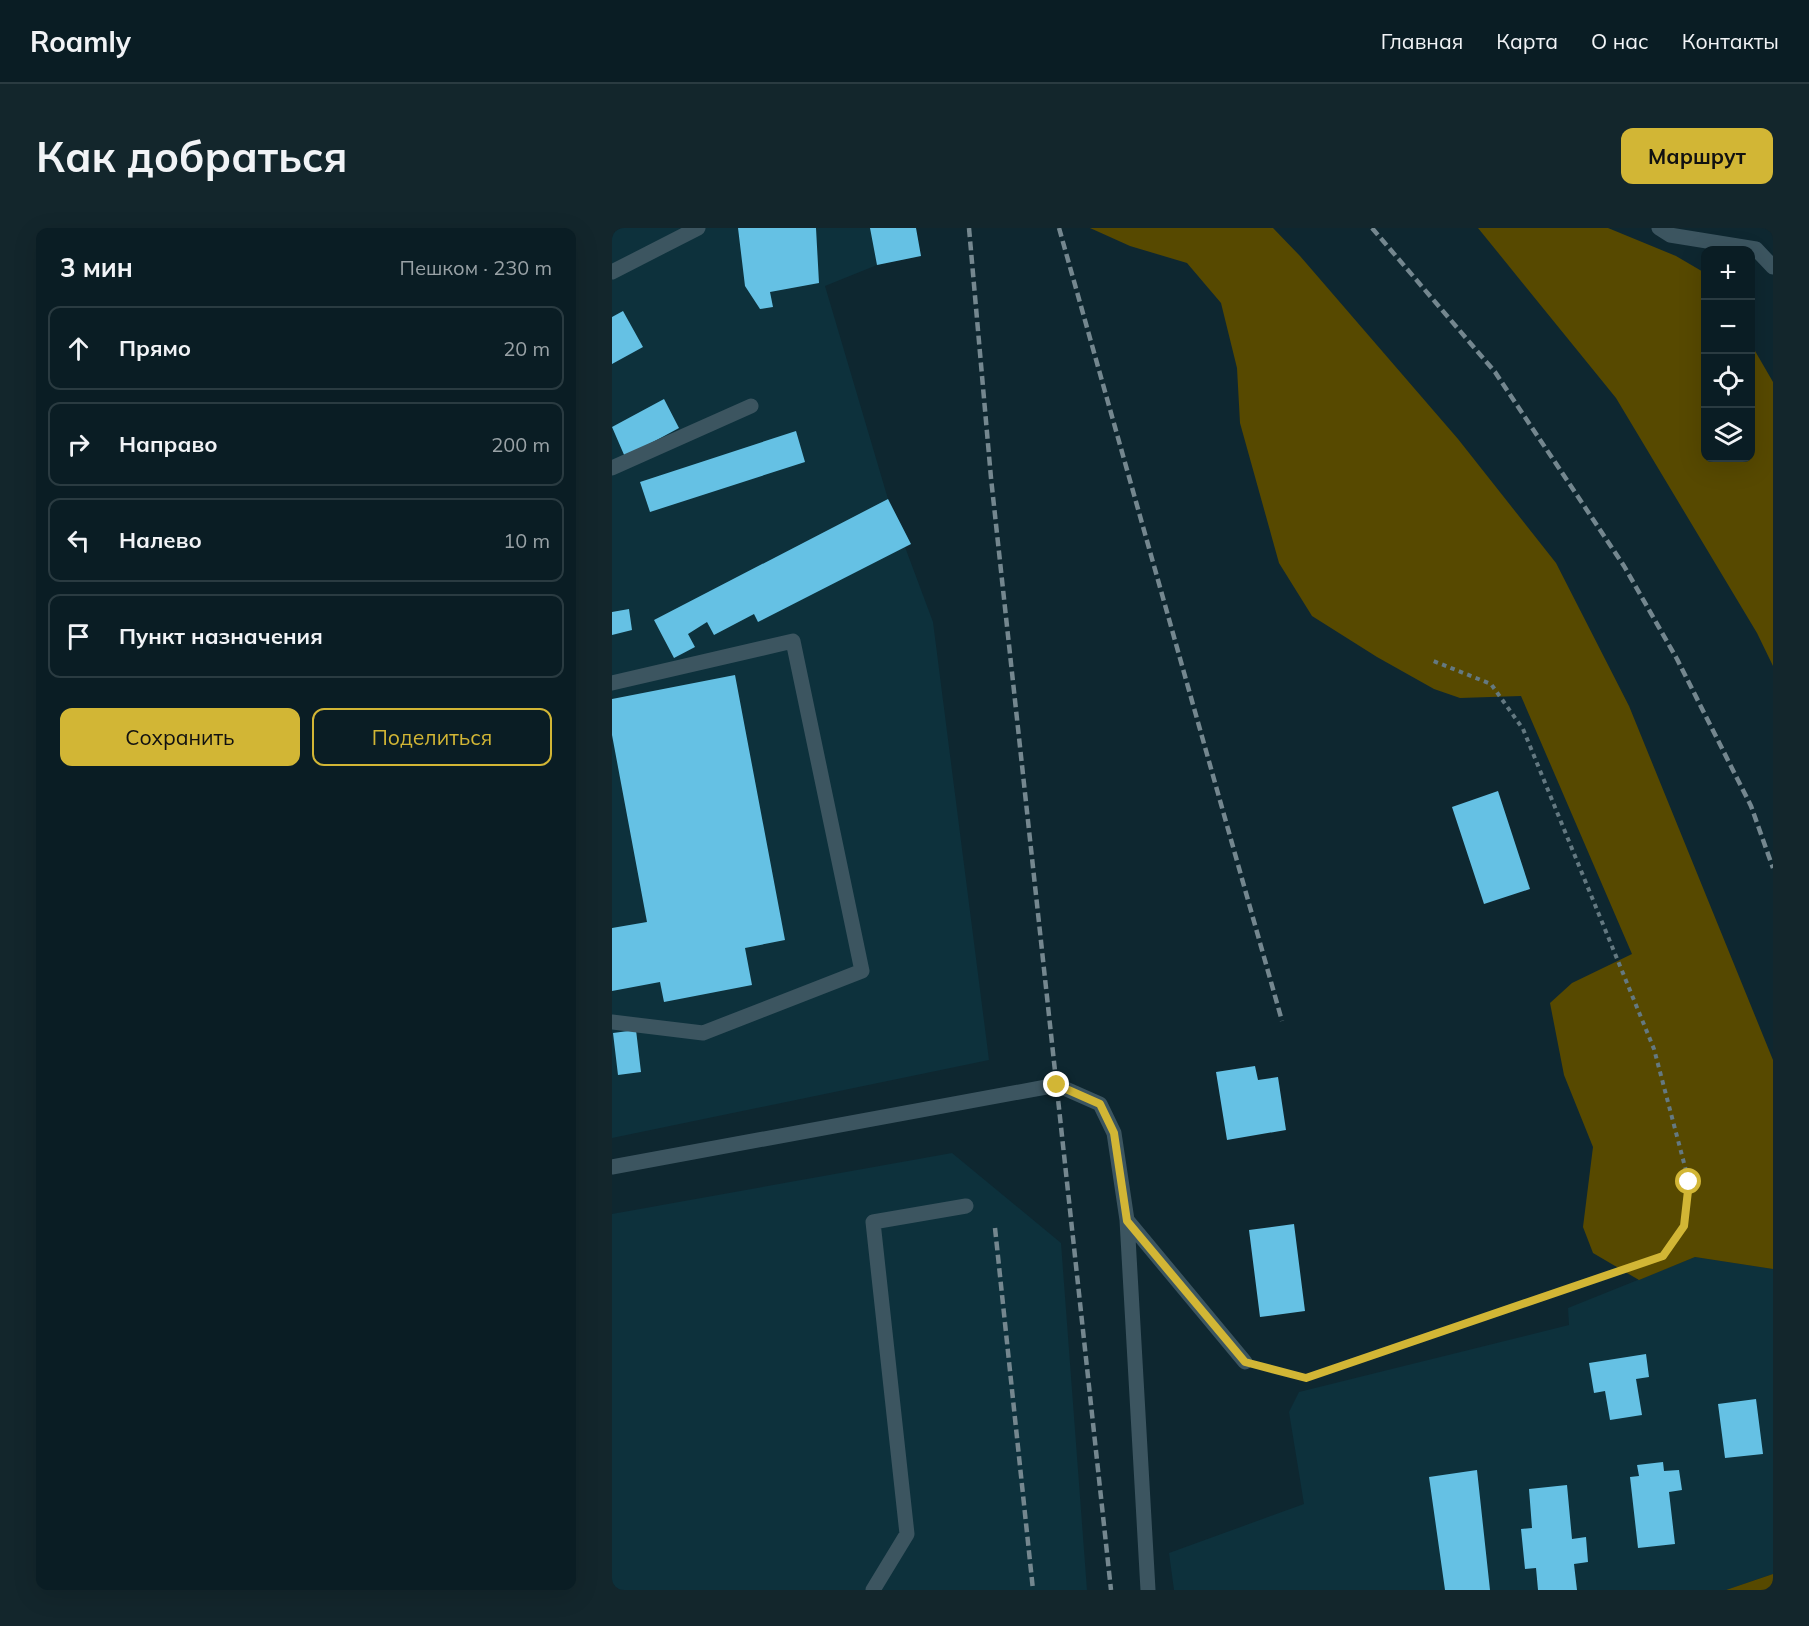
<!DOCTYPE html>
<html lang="ru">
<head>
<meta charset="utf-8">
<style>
  body { margin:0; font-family:Mulish,sans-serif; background:#13262c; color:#f1f3f6 }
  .controls { position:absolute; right:18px; top:18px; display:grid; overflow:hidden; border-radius:12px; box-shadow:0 6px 24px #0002 }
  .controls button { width:54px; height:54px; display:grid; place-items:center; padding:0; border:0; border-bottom:2px solid #2a3b41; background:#0a1d24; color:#f1f3f6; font:30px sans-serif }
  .stop { position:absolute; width:18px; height:18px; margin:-14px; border:4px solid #d2b635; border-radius:50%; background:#fff }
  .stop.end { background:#d2b635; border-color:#fff; box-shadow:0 2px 6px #0008 }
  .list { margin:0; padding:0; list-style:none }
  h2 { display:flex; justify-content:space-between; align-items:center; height:78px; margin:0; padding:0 24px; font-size:26px }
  h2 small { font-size:20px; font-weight:400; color:#99a2a6 }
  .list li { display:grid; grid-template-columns:39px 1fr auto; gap:18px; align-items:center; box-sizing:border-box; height:84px; margin:0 12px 12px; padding:0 12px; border:2px solid #2a3b41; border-radius:12px }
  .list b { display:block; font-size:22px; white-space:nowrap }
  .list em { font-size:20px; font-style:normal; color:#99a2a6 }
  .actions { display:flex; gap:12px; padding:18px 24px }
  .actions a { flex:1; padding:14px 0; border:2px solid #d2b635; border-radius:12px; text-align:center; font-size:21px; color:#d2b635 }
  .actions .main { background:#d2b635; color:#111 }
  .icon { flex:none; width:33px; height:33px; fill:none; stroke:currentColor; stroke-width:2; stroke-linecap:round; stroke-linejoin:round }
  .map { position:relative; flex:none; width:1161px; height:1362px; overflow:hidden; border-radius:12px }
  header { display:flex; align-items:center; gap:36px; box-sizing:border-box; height:84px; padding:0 30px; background:#0a1d24; border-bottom:2px solid #2a3b41 }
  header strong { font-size:28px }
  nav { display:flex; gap:33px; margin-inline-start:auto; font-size:21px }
  .intro { display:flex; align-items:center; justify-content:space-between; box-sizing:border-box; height:144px; padding:0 36px }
  h1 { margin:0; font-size:42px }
  .button { padding:15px 27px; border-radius:12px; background:#d2b635; color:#111; font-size:21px; font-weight:700 }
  main { display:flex; gap:36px; padding:0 36px }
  aside { flex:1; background:#0a1d24; border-radius:12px; box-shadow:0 6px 24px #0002 }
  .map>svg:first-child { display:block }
  .built { fill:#0d313c }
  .green { fill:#574900 }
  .building { fill:#65c1e4 }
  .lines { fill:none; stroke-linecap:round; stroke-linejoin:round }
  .path { stroke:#647981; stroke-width:4; stroke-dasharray:4.5 4.5; stroke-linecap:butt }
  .lane { stroke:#3c5560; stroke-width:15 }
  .rail { stroke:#74878f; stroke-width:4.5; stroke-dasharray:9 4.5; stroke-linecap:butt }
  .route { stroke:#d2b635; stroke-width:8 }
</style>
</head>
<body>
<header>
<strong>Roamly</strong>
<nav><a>Главная</a><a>Карта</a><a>О нас</a><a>Контакты</a></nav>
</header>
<div class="intro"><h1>Как добраться</h1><a class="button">Маршрут</a></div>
<main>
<aside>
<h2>3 мин<small>Пешком · 230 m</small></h2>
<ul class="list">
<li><svg class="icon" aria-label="ahead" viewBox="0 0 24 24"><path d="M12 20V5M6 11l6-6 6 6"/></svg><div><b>Прямо</b></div><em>20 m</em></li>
<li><svg class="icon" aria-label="right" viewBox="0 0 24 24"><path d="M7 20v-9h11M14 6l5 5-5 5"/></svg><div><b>Направо</b></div><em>200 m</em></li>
<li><svg class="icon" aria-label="left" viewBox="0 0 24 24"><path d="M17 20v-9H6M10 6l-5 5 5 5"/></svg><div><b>Налево</b></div><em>10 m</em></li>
<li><svg class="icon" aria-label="arrive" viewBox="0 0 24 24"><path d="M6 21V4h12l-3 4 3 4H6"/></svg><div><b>Пункт назначения</b></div></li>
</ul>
<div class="actions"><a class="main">Сохранить</a><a>Поделиться</a></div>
</aside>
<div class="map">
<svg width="1161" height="1362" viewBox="0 0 1161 1362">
  <rect width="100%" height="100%" fill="#0e2730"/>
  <path class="built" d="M0,0H304L309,28L265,37L213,58L276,271L299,316L293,319L321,394L377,832L0,910Z
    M340,925L449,1015L475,1362H0V986Z
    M1083,1029L1161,1041V1346L1114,1362H562L557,1325L692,1276L677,1184L687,1164L957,1097L956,1080Z"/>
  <path class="green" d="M478,0H661L688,28L846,211L944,335L1017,478L1161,832V1041L1083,1029L1027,1052L981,1025L971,999L981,919L952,847L938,775L960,755L1020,726L909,468L848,470L822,461L765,429L700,388L667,335L628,195L625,140L609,75L575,35L518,18Z
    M866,0H996L1064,28L1093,45L1094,230H1138L1139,116L1161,154V438L1145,405L1004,170Z
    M1161,1346V1362H1114Z"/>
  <path class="building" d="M126,0H204L207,55L158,64L161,79L148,81L133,58Z
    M258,0H304L309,28L265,37Z
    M11,83L31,119L0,136V89Z
    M52,171L67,200L13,229L0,199Z
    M184,203L193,234L38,284L28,254Z
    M276,271L299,316L146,394L142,386L102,407L95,394L76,406L83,419L62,430L42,392Z
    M17,381L20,402L0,407V384Z
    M123,447L173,712L133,720L140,757L52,774L48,754L0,763V700L35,694L0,507V471Z
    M886,563L918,661L872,676L840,579Z
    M24,802L29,844L6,847L1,805Z
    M643,838L646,852L666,849L674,902L615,912L604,844Z
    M682,996L693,1083L648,1089L637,1002Z
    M1034,1126L1037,1149L1024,1151L1030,1187L998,1192L993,1163L982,1165L977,1135Z
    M1144,1171L1151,1226L1113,1230L1106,1176Z
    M1051,1234L1052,1243L1067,1242L1070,1262L1057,1264L1063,1316L1026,1320L1018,1249L1027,1248L1025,1237Z
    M865,1242L878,1362H833L817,1249Z
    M955,1257L960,1311L974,1309L976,1334L962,1336L965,1362H926L924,1340L913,1341L909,1301L920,1300L917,1261Z"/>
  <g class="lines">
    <path class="path" d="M651,1140L694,1150L1051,1028L1072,998L1077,954L1042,821L911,501L879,456L819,432"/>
    <path class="lane" d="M1047,0L1058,7L1144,21L1161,39
      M0,44L86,0
      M0,240L139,178
      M0,455L181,413L250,743L91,805L0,794
      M0,939L445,857L488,876L502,905L515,992L536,1362
      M515,992L633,1134
      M261,1362L295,1306L261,994L354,978"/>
    <path class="rail" d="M357,0L379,250L499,1362
      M447,0L670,793
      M760,0L883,144L1012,338L1065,431L1139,578L1161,640
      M383,1000L421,1362"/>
  </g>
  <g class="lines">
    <path class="route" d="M445,857L488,876L502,905L515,993L633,1134L694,1150L1051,1028L1072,998L1077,954"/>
  </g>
</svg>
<div class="controls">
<button>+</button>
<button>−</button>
<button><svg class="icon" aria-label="locate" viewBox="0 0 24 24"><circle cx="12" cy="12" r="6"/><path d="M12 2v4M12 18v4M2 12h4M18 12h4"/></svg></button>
<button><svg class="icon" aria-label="layers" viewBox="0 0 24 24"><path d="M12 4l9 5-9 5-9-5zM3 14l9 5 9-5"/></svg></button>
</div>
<div class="stop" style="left:1077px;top:954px"></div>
<div class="stop end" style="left:445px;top:857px"></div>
</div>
</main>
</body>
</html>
